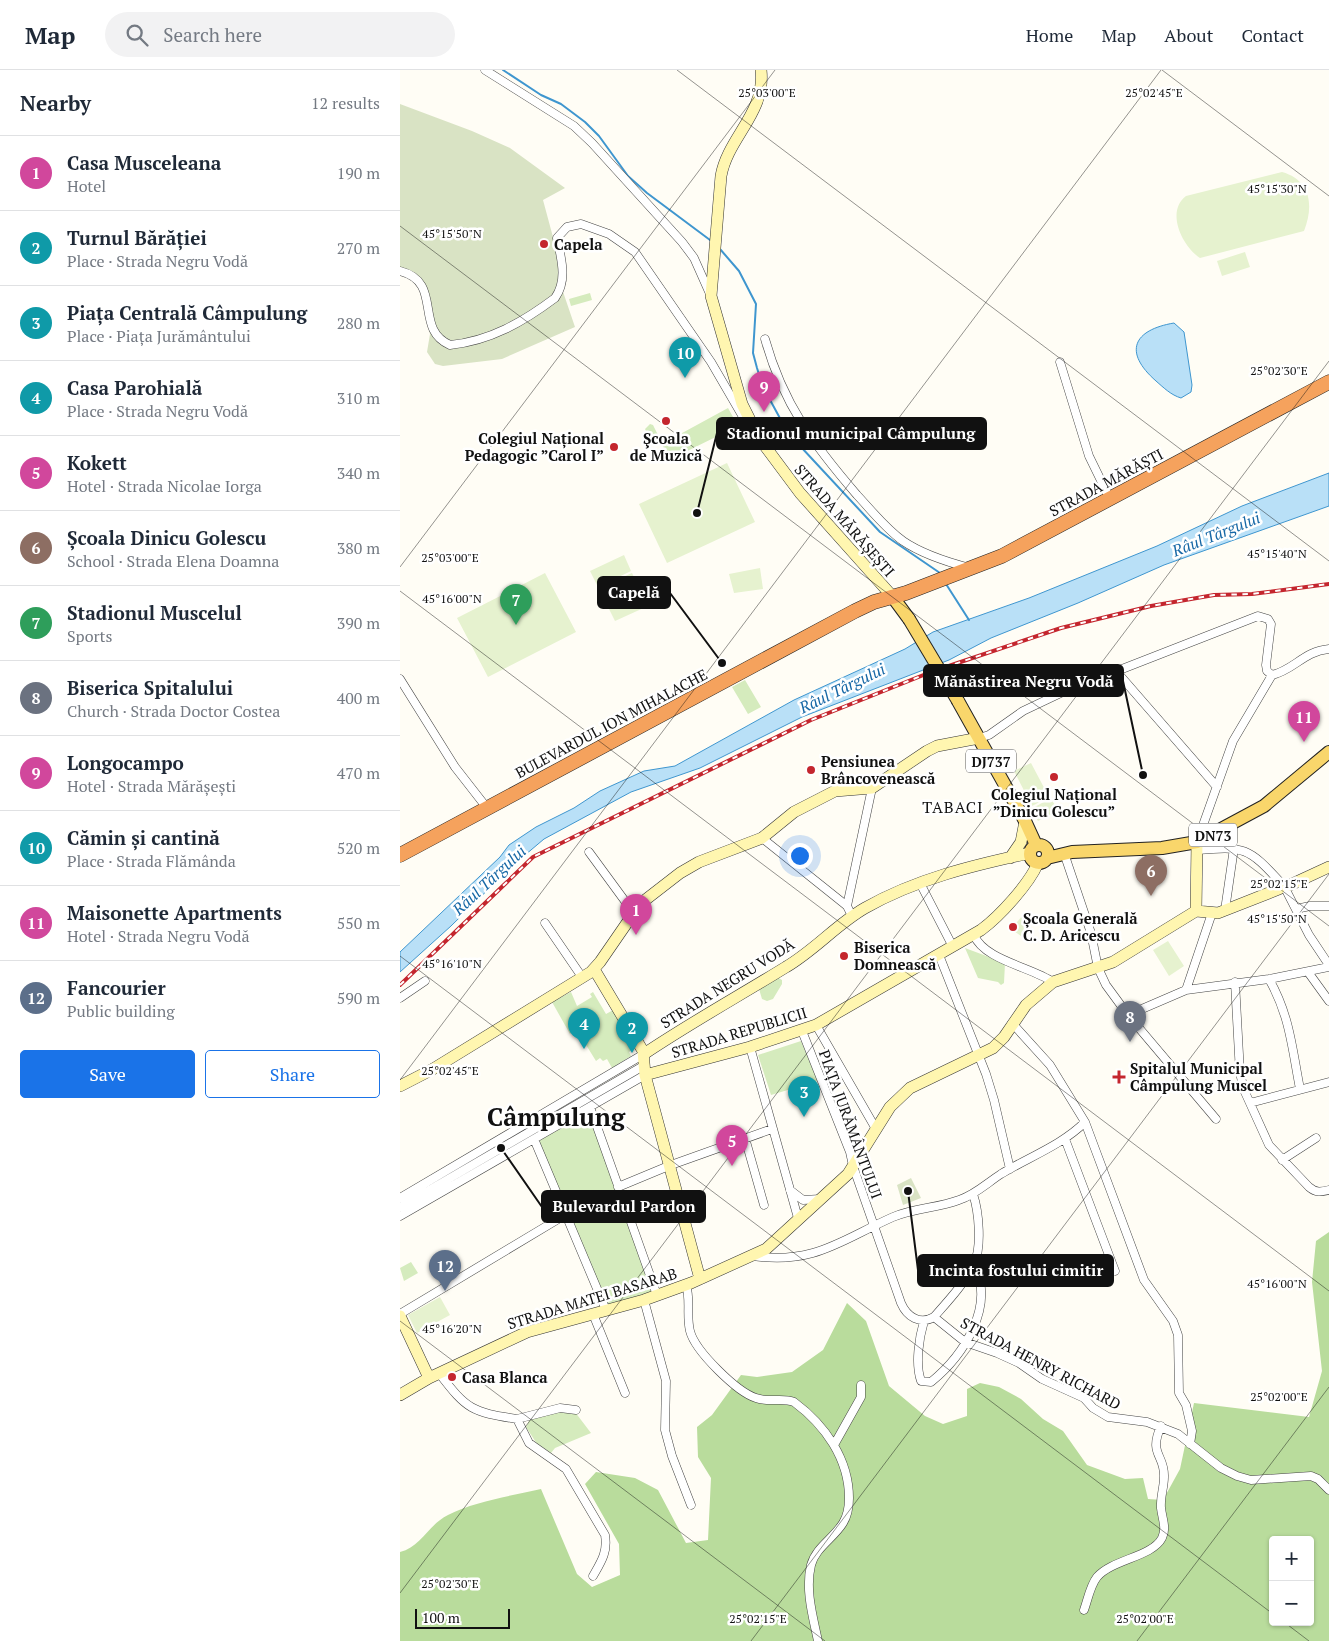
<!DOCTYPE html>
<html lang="en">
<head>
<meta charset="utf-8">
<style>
  body { margin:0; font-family:"PT Serif",serif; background:#f2f2f3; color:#1f2937 }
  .controls { position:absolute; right:15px; bottom:15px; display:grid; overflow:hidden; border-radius:5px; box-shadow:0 1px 4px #0004 }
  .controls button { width:45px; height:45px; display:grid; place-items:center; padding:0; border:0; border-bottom:1px solid #e0e1e3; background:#fff; color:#1f2937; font:25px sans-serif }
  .scale { position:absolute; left:15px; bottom:12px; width:95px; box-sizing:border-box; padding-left:5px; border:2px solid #111; border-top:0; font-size:14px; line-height:18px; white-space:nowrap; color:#111; -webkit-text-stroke:4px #fff; paint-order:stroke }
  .you { position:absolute; left:399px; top:785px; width:18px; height:18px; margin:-12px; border:4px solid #fff; border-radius:50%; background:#1a73e8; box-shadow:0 0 0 8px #1a73e833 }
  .badge { display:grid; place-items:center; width:32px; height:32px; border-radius:50%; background:#1a73e8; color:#fff; font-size:16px; font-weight:700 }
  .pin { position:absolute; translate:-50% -41px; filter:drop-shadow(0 1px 2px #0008) }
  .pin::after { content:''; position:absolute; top:26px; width:18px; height:15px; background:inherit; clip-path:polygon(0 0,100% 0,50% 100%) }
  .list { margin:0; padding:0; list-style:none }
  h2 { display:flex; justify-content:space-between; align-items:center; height:65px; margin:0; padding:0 20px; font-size:21px }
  h2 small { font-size:16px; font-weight:400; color:#747a83 }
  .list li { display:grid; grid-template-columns:32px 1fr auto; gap:15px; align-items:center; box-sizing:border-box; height:75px; padding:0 20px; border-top:1px solid #e0e1e3 }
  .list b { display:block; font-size:19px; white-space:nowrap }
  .list p { margin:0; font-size:16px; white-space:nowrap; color:#747a83 }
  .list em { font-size:16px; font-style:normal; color:#747a83 }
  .actions { display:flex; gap:10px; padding:15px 20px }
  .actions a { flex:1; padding:11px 0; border:1px solid #1a73e8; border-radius:5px; text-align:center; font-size:18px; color:#1a73e8 }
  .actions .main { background:#1a73e8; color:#fff }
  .icon { flex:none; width:28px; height:28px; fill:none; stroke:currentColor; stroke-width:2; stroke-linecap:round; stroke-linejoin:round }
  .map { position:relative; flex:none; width:929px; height:1571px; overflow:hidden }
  header { display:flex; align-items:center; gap:30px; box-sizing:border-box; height:70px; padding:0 25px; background:#fff; border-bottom:1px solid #e0e1e3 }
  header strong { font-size:24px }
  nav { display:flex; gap:28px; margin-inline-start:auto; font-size:18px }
  .search { width:350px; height:45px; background:#f2f2f3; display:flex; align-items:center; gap:12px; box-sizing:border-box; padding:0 18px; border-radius:28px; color:#747a83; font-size:19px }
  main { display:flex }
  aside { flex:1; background:#fff }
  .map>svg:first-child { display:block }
  .green { fill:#d5ebbd }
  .forest { fill:#b9dc9c; fill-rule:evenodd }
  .cemetery { fill:#d9e3c4 }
  .pitch { fill:#e6f2cf }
  .water { fill:#b9e0f7; stroke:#3f96cf }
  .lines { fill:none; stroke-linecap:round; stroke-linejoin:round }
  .stream { stroke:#3f96cf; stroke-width:2 }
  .street-casing { stroke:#444; stroke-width:9 }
  .secondary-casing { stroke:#333; stroke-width:12 }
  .primary-casing { stroke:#222; stroke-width:14 }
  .highway-casing { stroke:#222; stroke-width:15 }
  .street { stroke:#fff; stroke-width:8 }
  .secondary { stroke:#fff6b0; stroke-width:11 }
  .primary { stroke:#f9d66b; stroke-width:12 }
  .highway { stroke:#f5a25d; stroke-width:14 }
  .rail-casing { stroke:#c4262e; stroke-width:4 }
  .rail { stroke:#fff; stroke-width:2; stroke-dasharray:5.5; stroke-linecap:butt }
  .primary-bridge-casing { stroke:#222; stroke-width:14; stroke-linecap:butt }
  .primary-bridge { stroke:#f9d66b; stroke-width:12 }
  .ticks { fill:none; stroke:#111; stroke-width:1; stroke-opacity:0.45 }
  .poi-dot { fill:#c4262e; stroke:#fff; stroke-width:2 }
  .labels { text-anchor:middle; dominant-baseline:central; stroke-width:5; stroke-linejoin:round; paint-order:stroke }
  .shield { fill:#fff; stroke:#585858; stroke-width:1 }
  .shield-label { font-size:14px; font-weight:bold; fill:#111 }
  .poi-label { font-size:15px; font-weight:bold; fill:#111; stroke:#fff; text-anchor:start }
  .street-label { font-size:15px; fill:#111; stroke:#fff }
  .water-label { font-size:16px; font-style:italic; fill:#1768a6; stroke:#fff }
  .neighbourhood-label { font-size:16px; letter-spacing:1px; fill:#111; stroke:#fff }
  .town-label { font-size:25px; font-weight:bold; fill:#111; stroke:#fff }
  .ticks-label { font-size:12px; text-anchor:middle; fill:#111; stroke:#fff; stroke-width:5; stroke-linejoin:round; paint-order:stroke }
  .leader { fill:none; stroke:#111; stroke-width:2 }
  .callout-dot { fill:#111; stroke:#fff; stroke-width:2 }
  .callout { fill:#111; stroke:#111; stroke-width:2 }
  .callout-label { font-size:16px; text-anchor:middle; font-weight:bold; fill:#fff }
</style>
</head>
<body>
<header>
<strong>Map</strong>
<div class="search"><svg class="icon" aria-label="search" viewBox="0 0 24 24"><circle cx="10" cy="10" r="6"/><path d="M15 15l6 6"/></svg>Search here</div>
<nav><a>Home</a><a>Map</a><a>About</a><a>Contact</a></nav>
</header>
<main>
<aside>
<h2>Nearby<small>12 results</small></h2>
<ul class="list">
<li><span class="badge" style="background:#d1479c">1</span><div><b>Casa Musceleana</b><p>Hotel</p></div><em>190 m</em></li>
<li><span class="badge" style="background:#0f9aa8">2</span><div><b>Turnul Bărăției</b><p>Place · Strada Negru Vodă</p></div><em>270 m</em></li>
<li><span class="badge" style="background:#0f9aa8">3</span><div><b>Piața Centrală Câmpulung</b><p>Place · Piața Jurământului</p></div><em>280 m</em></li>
<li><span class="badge" style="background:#0f9aa8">4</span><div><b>Casa Parohială</b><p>Place · Strada Negru Vodă</p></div><em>310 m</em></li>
<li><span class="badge" style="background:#d1479c">5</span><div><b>Kokett</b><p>Hotel · Strada Nicolae Iorga</p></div><em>340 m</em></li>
<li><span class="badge" style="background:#8d6e63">6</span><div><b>Școala Dinicu Golescu</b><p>School · Strada Elena Doamna</p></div><em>380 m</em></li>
<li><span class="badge" style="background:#2e9e5b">7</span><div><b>Stadionul Muscelul</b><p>Sports</p></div><em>390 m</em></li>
<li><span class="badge" style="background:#6b7280">8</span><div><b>Biserica Spitalului</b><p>Church · Strada Doctor Costea</p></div><em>400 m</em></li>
<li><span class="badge" style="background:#d1479c">9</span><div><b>Longocampo</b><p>Hotel · Strada Mărășești</p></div><em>470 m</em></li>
<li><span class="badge" style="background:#0f9aa8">10</span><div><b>Cămin și cantină</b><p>Place · Strada Flămânda</p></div><em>520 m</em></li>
<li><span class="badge" style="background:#d1479c">11</span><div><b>Maisonette Apartments</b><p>Hotel · Strada Negru Vodă</p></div><em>550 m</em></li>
<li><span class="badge" style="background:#5c6f8a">12</span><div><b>Fancourier</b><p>Public building</p></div><em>590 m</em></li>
</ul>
<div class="actions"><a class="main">Save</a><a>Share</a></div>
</aside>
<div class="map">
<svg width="929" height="1571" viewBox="0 0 929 1571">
  <rect width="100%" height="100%" fill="#fffdf5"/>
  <path class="green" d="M190,223L192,230L171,236L169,229Z
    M328,338L338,356L269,390L262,374Z
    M250,354L253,355L259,367L251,371L245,359Z
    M345,610L361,637L348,644L332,617Z
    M565,878L605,893L604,913L601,915L598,912L578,908Z
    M377,907L382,910V914L373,929L367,931L362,929L359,919Z
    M171,922L177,936L192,927L190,924L193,922L206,944L215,939L237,977L229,982L231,986L212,998L207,989L203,991L200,988L196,991L183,970L187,967L185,962L181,965L178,960L174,959L170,964L152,932Z
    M401,971L418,1011L371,1025L358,985Z
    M190,1042L254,1223L207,1237L138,1071Z
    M11,1192L18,1203L4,1211L0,1198Z
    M166,1340L175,1342L191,1363L155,1378L151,1383L137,1374L126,1357L131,1347Z"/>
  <path class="forest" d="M929,1162V1571H0V1482C21,1477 29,1454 48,1445C75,1431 111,1426 141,1419L177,1504L192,1517L220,1505L219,1474L185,1414L196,1402L235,1408L258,1420L286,1473L308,1470L311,1408L298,1387L297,1357L312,1345L341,1305L357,1307L392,1302L423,1280L447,1233L466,1251L489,1316L525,1346L543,1354L567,1346V1319L580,1313L599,1317L621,1329L643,1349L663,1361L687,1395L725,1409L743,1408L748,1429L763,1430L780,1399L794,1333L909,1347L922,1301L912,1212L916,1171ZM873,1470H910V1552H873Z"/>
  <path class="cemetery" d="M0,34L72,61L110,78L165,118L143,130L157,182L159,210L175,257L102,289L43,296L35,294L27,282L30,264L21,223L27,218L24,213L0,199Z
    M511,1108L521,1128L503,1135L497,1115Z"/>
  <path class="pitch" d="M882,102C911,110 914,136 904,161L800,188C783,177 765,142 786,126Z
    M845,182L850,197L822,206L817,191Z
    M327,393L355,452L267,493L239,434Z
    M224,485L231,501L198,517L190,501Z
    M360,498L363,519L334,523L329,504Z
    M145,503L176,562L88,607L57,548Z
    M232,503L240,519L207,534L199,518Z
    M240,520L248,536L215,551L207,535Z
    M631,693L649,727L632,736L614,701Z
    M651,728L658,741L638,751L631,739Z
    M623,845L633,853L621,866L611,859Z
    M768,871L784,896L769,906L753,880Z
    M40,1227L50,1245L17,1263L8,1245Z"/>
  <path class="water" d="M774,253L784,262L792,315L791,322L781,328C771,325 764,318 756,311C723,282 733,260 774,253Z
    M929,403V436L764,495L678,533L591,568L549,590L402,647L300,698L231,722L144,769L112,796L51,856L0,902V882L100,787L109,775L136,757L174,738L200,721L244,701L275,696L394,630L505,579L533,562L629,528L757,476L842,436Z"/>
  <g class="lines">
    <path class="stream" d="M103,0L141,25L161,34L185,52L199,66L228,106L247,123L310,170
      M320,179L339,201L356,234L353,283L357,298L363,317L388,363L480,462L540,503
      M546,514L569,550"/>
    <defs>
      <path id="street" d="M85,0L174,56L192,73L282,172L294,188L310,224
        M0,201C44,212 13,259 50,275C90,271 123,252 155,228C168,210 161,188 157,168L167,157L181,154L209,164L235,182L311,292L350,359
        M365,269C383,334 414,375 457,425C472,441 485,458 503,471C522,484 547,492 570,498
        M660,292L689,386L710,429
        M716,601L817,717
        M0,609L55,697L87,738
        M579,668L589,665L623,641L663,622L858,546L868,549L871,554L866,595L867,601L872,605C894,600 904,581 929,579
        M362,768L447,836
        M797,772L833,671L872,605
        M796,780C845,776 848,777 881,813
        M189,782L233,842
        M665,786L691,863L698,898L706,915L728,945L816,1049
        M520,813L553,877
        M887,822L909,865L929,895
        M896,839L910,836H929
        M825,840L834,778
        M452,846L447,836L472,718
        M145,853L182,907
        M574,865C584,890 631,897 653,912
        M539,885L586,1004L594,1030L610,1099
        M908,902L929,931
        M869,909C890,946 892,978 900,1019
        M835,912L840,1003L844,1020L869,1075L909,1117C916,1123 921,1122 929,1120
        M786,920L812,843
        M0,928L25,911
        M728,945L786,920L869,909L929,897
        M612,953L650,995L685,1052L744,1210L773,1251L778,1265L779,1323L786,1335L792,1361L790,1374
        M416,955L476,1059
        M402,961L450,1082L453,1096L501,1233C507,1247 520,1255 534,1247C548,1231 565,1213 574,1194C582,1177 579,1142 573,1124
        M350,977L398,1148
        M850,1033L929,1012
        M190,1037L257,1225
        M345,1068L364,1135
        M134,1069L206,1240
        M665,1069L715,1201
        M882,1090L916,1068
        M218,1117L271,1095L372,1059
        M390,1120L403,1130L420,1129
        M0,1128L244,984
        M0,1137L245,995
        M0,1146L245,1005
        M353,1186C414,1195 441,1170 493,1147C514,1138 538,1138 559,1130C575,1125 587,1113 601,1104C629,1087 662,1075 685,1052
        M286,1215C291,1230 286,1245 290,1261C295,1281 337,1322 356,1328C369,1333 382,1327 394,1332C425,1355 449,1389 449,1428C449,1437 448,1445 443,1453C433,1469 416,1477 411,1495C405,1520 413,1547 418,1571
        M244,1230L266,1311L265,1360L272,1386L291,1435
        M0,1244L165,1145
        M193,1244L225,1323
        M534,1247L565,1272L597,1283L619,1293L642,1309L684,1328L693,1338L708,1347L747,1352L778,1364L821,1398L837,1406L851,1410L911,1406L918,1409L929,1420
        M524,1251C519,1268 515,1294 521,1311L531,1312C563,1286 597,1235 573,1194
        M39,1303C67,1340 72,1342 117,1349L129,1373L166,1399L205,1465C208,1482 201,1492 193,1506
        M117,1349L160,1338L176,1340
        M434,1375L461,1327V1315
        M684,1540C688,1529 690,1516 697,1507C713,1489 752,1487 762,1468C767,1458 762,1448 761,1438C760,1427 764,1418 764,1407C765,1384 748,1385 761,1356"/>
      <path id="secondary" d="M361,0C366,43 328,67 321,106L311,226L342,334L359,368L400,423L492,526
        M610,788L621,772L625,751
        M890,815L929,797
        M796,841L818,843L879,819
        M796,841L797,772
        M194,899L243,981L245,1005L300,1209
        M244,984C290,953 339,926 386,897C415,880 437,854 465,838C516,809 574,795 630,783
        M245,1005L350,977L416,955L581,860C600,846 629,814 638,793
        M0,1016L33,999L191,902L200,892L240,834L280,803L299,792L362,768L394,742L435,721L472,718L527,681L537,676L579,668
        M0,1246L29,1308
        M0,1325L29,1308L127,1262L244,1230L291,1213L366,1179L448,1104L490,1037L510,1018L593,978L604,967L626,935L653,912L713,892L796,841"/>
      <path id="primary" d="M492,526L509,549
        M558,631L625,751L636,775
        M630 784a9 9 0 1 1 18 0a9 9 0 1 1-18 0Z
        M647,788L672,782L762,778L797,772L864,736L929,682"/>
      <path id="highway" d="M0,785L455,541L474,532L506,523L602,486L929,312"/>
    </defs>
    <use href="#street" class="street-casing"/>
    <use href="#secondary" class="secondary-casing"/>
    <use href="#primary" class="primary-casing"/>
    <use href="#highway" class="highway-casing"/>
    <use href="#street" class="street"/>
    <use href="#secondary" class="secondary"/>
    <use href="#primary" class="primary"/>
    <use href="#highway" class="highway"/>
    <defs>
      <path id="rail" d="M0,915L133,787L411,650L531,602L661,558L751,536L814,525L852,524L929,514"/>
    </defs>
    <use href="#rail" class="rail-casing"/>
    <use href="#rail" class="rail"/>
    <defs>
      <path id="primary-bridge" d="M509,549L558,631"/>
    </defs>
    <use href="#primary-bridge" class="primary-bridge-casing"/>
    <use href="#primary-bridge" class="primary-bridge"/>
  </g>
  <path class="ticks" d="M277,0L929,491M762,0L929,126M0,156L929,856M0,497L375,0M0,521L929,1221M0,886L873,1544M0,1010L761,0M0,1251L425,1571M0,1523L929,291M884,1552L909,1571M351,1571L929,804M737,1571L929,1317"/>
  <g class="poi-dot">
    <circle cx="144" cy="174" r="5"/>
    <circle cx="266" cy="351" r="5"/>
    <circle cx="214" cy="377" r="5"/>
    <circle cx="411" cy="700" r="5"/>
    <circle cx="654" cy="707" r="5"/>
    <circle cx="613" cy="857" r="5"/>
    <circle cx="444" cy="886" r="5"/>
    <path d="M716.5 999.5h5v5h5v5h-5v5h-5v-5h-5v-5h5z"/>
    <circle cx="52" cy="1307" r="5"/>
  </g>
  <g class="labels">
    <g class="shield">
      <rect x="566" y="679.5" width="50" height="23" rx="4"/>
      <rect x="789" y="753.5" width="48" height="23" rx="4"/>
    </g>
    <g class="shield-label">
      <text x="591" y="691">DJ737</text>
      <text x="813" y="765">DN73</text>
    </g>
    <g class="poi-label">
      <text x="154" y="174">Capela</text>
      <text x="204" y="368" text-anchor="end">Colegiul Național<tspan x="204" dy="17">Pedagogic ”Carol I”</tspan></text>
      <text x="266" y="368" text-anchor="middle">Şcoala<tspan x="266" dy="17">de Muzică</tspan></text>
      <text x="421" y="691">Pensiunea<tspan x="421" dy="17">Brâncovenească</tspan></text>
      <text x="654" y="724" text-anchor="middle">Colegiul Național<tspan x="654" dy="17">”Dinicu Golescu”</tspan></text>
      <text x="623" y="848">Școala Generală<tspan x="623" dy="17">C. D. Aricescu</tspan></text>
      <text x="454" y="877">Biserica<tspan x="454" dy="17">Domnească</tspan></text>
      <text x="730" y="998">Spitalul Municipal<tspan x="730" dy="17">Câmpulung Muscel</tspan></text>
      <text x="62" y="1307">Casa Blanca</text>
    </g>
    <g class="street-label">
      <text transform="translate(706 412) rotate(-28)">STRADA MĂRĂȘTI</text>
      <text transform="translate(445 450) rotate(49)">STRADA MĂRĂȘEȘTI</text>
      <text transform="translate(211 653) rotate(-28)">BULEVARDUL ION MIHALACHE</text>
      <text transform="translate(327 913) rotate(-32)">STRADA NEGRU VODĂ</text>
      <text transform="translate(339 962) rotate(-17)">STRADA REPUBLICII</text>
      <text transform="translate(451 1054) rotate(70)">PIAȚA JURĂMÂNTULUI</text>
      <text transform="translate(192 1228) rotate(-17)">STRADA MATEI BASARAB</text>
      <text transform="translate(641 1293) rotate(28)">STRADA HENRY RICHARD</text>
    </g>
    <g class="water-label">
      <text transform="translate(816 464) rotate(-22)">Râul Târgului</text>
      <text transform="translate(442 618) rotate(-26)">Râul Târgului</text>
      <text transform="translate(89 810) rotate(-43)">Râul Târgului</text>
    </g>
    <g class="neighbourhood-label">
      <text x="553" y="737">TABACI</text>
    </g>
    <g class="town-label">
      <text x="156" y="1046">Câmpulung</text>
    </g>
  </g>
  <g class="ticks-label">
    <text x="367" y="27">25°03'00"E</text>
    <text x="754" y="27">25°02'45"E</text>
    <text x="877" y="123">45°15'30"N</text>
    <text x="52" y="168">45°15'50"N</text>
    <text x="879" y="305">25°02'30"E</text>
    <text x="877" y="488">45°15'40"N</text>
    <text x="50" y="492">25°03'00"E</text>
    <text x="52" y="533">45°16'00"N</text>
    <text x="879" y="818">25°02'15"E</text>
    <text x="877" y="853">45°15'50"N</text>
    <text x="52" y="898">45°16'10"N</text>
    <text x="50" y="1005">25°02'45"E</text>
    <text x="877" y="1218">45°16'00"N</text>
    <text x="52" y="1263">45°16'20"N</text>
    <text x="879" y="1331">25°02'00"E</text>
    <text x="50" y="1518">25°02'30"E</text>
    <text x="358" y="1553">25°02'15"E</text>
    <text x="745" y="1553">25°02'00"E</text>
  </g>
  <path class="leader" d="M297 443L317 363M322 593L270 523M743 705L723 611M101 1078L142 1137M508 1121L518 1200"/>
  <g class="callout-dot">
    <circle cx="297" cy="443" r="5"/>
    <circle cx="322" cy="593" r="5"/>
    <circle cx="743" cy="705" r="5"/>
    <circle cx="101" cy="1078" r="5"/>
    <circle cx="508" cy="1121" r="5"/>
  </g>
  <g class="callout">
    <rect x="317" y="348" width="269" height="31" rx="5"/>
    <rect x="198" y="507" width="72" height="31" rx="5"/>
    <rect x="524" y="595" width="199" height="31" rx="5"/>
    <rect x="142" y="1121" width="163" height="31" rx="5"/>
    <rect x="518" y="1185" width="195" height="31" rx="5"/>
  </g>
  <g class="callout-label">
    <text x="451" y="369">Stadionul municipal Câmpulung</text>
    <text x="234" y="528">Capelă</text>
    <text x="624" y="617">Mănăstirea Negru Vodă</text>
    <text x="224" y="1142">Bulevardul Pardon</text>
    <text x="616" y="1206">Incinta fostului cimitir</text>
  </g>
</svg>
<div class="controls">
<button>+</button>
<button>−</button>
</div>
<div class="scale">100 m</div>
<div class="you"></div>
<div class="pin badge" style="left:236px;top:865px;background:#d1479c">1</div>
<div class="pin badge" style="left:232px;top:983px;background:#0f9aa8">2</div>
<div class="pin badge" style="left:404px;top:1047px;background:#0f9aa8">3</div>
<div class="pin badge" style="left:184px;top:979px;background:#0f9aa8">4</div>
<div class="pin badge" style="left:332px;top:1096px;background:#d1479c">5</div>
<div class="pin badge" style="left:751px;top:826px;background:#8d6e63">6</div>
<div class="pin badge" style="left:116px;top:555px;background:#2e9e5b">7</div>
<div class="pin badge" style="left:730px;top:972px;background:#6b7280">8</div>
<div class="pin badge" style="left:364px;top:342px;background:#d1479c">9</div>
<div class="pin badge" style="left:285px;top:308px;background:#0f9aa8">10</div>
<div class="pin badge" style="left:904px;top:672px;background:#d1479c">11</div>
<div class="pin badge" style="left:45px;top:1221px;background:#5c6f8a">12</div>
</div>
</main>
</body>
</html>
